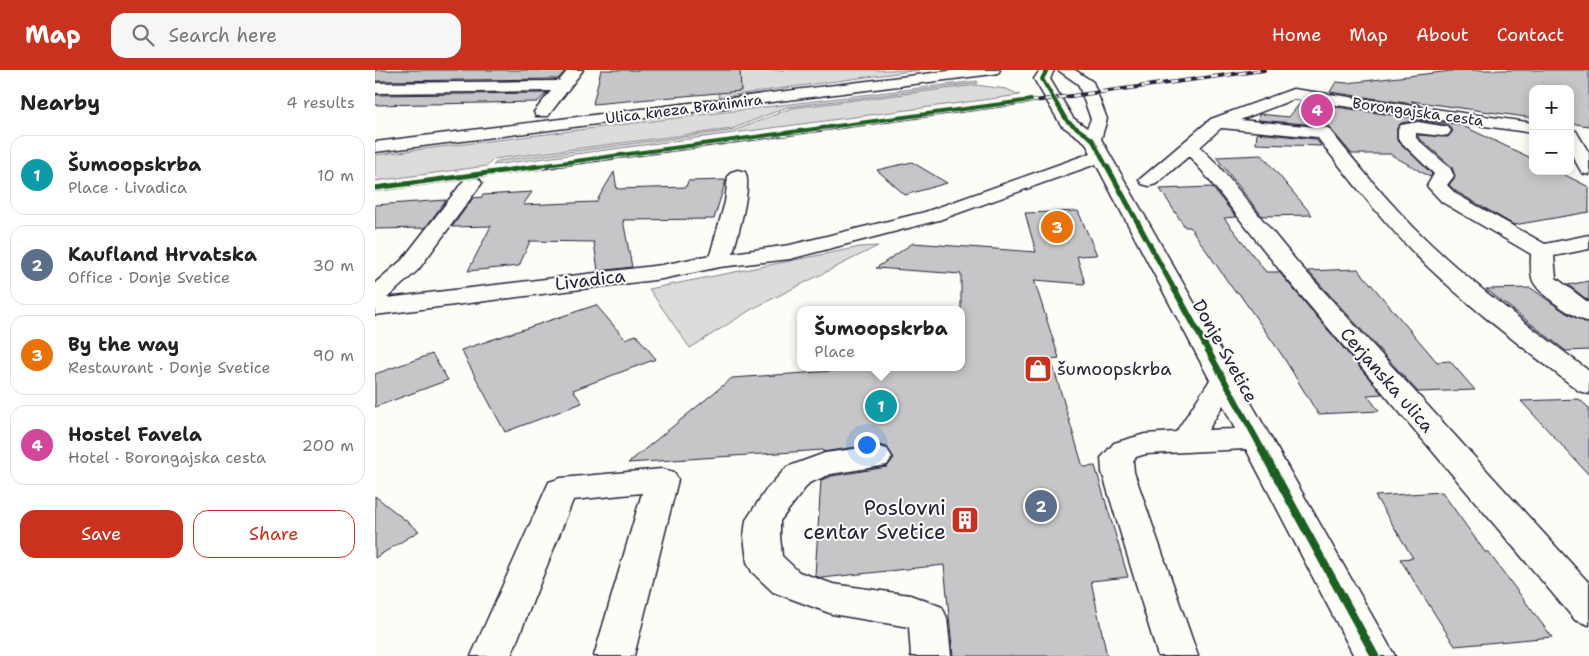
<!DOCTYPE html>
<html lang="en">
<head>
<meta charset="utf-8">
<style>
  body { margin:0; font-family:"Shantell Sans",sans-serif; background:#f6f6f6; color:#222 }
  .controls { position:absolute; right:15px; top:15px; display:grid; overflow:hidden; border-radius:10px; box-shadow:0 2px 12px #0003 }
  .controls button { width:45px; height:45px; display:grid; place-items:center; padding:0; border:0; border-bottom:1px solid #e0e0e0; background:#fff; color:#222; font:25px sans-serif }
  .you { position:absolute; left:491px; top:374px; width:18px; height:18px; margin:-12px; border:4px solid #fff; border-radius:50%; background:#1a73e8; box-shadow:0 0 0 8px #1a73e833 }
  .badge { display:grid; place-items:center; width:32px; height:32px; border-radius:50%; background:#c8321e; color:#fff; font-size:16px; font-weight:700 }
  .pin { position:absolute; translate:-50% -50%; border:2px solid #fff; box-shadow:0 1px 5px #0006 }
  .popup { position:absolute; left:422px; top:236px; width:168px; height:65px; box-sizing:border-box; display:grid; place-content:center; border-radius:10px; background:#fff; filter:drop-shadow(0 1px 4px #0005); font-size:16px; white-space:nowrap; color:#767676 }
  .popup b { font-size:19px; color:#222 }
  .popup::after { content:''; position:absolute; left:50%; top:100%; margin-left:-10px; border:10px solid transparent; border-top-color:#fff }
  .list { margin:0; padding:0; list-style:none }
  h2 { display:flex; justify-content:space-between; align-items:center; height:65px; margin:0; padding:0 20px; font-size:21px }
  h2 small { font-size:16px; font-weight:400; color:#767676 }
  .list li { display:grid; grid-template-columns:32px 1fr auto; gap:15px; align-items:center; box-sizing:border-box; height:80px; margin:0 10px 10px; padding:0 10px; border:1px solid #e0e0e0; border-radius:15px }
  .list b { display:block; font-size:19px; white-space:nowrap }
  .list p { margin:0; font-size:16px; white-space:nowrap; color:#767676 }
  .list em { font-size:16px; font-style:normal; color:#767676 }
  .actions { display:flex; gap:10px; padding:15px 20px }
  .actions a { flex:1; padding:11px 0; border:1px solid #c8321e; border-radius:15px; text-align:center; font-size:18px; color:#c8321e }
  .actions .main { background:#c8321e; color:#fff }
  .icon { flex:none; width:28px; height:28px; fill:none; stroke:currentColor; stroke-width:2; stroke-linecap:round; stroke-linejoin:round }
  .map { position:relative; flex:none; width:1214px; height:586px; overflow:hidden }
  header { display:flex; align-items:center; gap:30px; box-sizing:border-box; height:70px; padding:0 25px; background:#c8321e; color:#fff }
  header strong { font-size:24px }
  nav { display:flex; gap:28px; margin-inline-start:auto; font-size:18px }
  .search { width:350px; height:45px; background:#f6f6f6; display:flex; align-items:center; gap:12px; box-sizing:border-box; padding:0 18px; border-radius:15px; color:#767676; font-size:19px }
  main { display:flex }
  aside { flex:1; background:#fff }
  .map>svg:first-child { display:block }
  .green { fill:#dddcdb; stroke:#807f8b }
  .building { fill:#c6c6c8; stroke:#22223b }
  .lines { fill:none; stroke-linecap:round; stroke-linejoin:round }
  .minor-casing { stroke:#22223b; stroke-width:3 }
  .major-casing { stroke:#22223b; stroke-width:3 }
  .minor { fill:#fdfcf7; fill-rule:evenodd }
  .major { fill:#fdfcf7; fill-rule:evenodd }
  .rail-far1-casing { stroke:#22223b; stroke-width:4 }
  .rail-casing { stroke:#22223b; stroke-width:4.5 }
  .rail-far1 { stroke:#fdfcf7; stroke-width:2.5; stroke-dasharray:7; stroke-linecap:butt }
  .rail { stroke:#fdfcf7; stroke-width:3; stroke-dasharray:9; stroke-linecap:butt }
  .cycleway-far3-casing { stroke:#fdfcf7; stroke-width:5.5 }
  .cycleway-far2-casing { stroke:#fdfcf7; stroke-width:8 }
  .cycleway-far1-casing { stroke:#fdfcf7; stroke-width:9 }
  .cycleway-casing { stroke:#fdfcf7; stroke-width:11 }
  .cycleway-far3 { stroke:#1b5e20; stroke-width:4 }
  .cycleway-far2 { stroke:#1b5e20; stroke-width:5 }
  .cycleway-far1 { stroke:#1b5e20; stroke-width:6 }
  .cycleway { stroke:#1b5e20; stroke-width:8 }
  .labels { text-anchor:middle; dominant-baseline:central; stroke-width:4; stroke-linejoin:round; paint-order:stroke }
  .far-street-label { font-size:15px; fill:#22223b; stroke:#fdfcf7 }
  .street-label { font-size:18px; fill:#22223b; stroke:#fdfcf7 }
  .poi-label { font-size:18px; fill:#22223b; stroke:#fdfcf7; text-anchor:start }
  .near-poi-label { font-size:21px; fill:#22223b; stroke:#fdfcf7; text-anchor:end }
</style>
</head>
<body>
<header>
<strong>Map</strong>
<div class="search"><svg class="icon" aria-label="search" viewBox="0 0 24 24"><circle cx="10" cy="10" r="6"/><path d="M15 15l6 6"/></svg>Search here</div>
<nav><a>Home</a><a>Map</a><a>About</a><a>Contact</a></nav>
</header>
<main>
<aside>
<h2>Nearby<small>4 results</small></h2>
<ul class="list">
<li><span class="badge" style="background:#0f9aa8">1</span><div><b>Šumoopskrba</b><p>Place · Livadica</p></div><em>10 m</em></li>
<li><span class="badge" style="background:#5c6f8a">2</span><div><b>Kaufland Hrvatska</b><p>Office · Donje Svetice</p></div><em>30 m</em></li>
<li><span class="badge" style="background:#e8710a">3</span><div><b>By the way</b><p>Restaurant · Donje Svetice</p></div><em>90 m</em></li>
<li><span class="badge" style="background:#d1479c">4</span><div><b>Hostel Favela</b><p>Hotel · Borongajska cesta</p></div><em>200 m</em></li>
</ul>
<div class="actions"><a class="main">Save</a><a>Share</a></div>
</aside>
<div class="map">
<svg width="1214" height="586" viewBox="0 0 1214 586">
  <rect width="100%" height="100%" fill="#fdfcf7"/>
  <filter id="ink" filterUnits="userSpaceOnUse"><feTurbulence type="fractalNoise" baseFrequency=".02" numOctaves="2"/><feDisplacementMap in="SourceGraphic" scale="10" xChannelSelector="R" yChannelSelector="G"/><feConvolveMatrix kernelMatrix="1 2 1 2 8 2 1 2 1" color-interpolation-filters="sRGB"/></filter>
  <g filter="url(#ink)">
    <path class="green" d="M360,0H544L344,27L343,4Z
      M602,11L603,13L412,37L357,59L119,89L112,96L0,111V85Z
      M601,15L631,19L645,25L118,95L123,91L361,60L417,38Z
      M503,176L377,239L315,278L274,219L485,177Z"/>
    <path class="building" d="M0,0H191L183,9L0,11Z
      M226,0H365L366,21L218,34Z
      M1085,0H1214V56L1195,53V19H1158V48L1036,31L1045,35L955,22L961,12L972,13Z
      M172,23L162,32L0,35V25Z
      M926,32L1086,55L1158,89V101H1182L1214,117V142L1139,155L1082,122L1074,115L1080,107L1077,97L1043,67V65L1073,67L1078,61L1073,55L1043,50L1026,53L1022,58V70L1057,104L1055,107L1015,84H977L953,56L883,50L884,44L914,47Z
      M882,63L941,69L946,76L881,74Z
      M887,85L937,145L887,146L841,87Z
      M537,92L572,113L530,125L502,100Z
      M239,102L242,119L311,117L313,111L351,110L339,149L248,150L257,197L223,201L219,172L155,171L144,196L93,201L116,156L77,157L98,128L107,127L108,125L157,122L148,135L221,132Z
      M837,117L861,147L849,148L891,202H904L1007,324L992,325L1004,341L943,344L907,285L863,222H860L815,157H810L785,119Z
      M71,130L50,158L0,159V135Z
      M703,141L722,185L702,186L710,214L659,210L684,288L676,289L708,397L720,396L753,507L716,511L732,586H578L569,495L447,508L440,506L446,410L457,406L512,397L519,388L512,377L501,374L448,382V380L253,393L357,308L459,301L460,297H586V204L501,198L538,173L661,182L650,143Z
      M983,199L1062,292L1075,291L1100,320L1043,322L933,201Z
      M1214,211V231L1193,215Z
      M1156,218L1191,243L1214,254V280L1191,281L1111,219Z
      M221,235L250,269L261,265L281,289L198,320L207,333L130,362L86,280Z
      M57,284L73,310L0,337V304Z
      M1204,329L1214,338V405L1146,331Z
      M1067,422L1110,482H1113L1177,567L1080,576L1025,489L1038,488L1000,426Z
      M0,426L44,461L0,488Z"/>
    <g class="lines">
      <defs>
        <path id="minor" d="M193,0H208L173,46H161L159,42L176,21L0,23V13L184,11Z
          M665,0H679L675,9L698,48L712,58L716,49L703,14L683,0H700L718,12L732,49L726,69L1020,586H979L871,379L771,384L761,387L758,391L759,402L823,586H783L727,402L726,388L739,373L770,364L801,362L835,310L721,94L564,150L415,189L345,197L287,209L0,245V213L27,190L90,109L97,107L104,109L107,113L104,117L43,200L12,228L287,195L335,185L350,132L353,106L356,102L363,100L370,102C378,114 362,168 358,183L415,175L550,142L716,83L710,72L686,55L659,9ZM848,335L860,359L833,360Z
          M918,19L1158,53V63L919,29L865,50L953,58C990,104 1027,149 1071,188C1116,229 1166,264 1214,301V324L1204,321C1153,281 1100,242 1053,197C1012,157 977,112 942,67L846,58L825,77L842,94L923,193L1214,513V555L1200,550L907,203L828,102L814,86L781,114L774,116L767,114L764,110L836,49Z
          M1043,52L1073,57L1076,61L1073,65L1067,66L1041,63V68L1075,98L1079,106L1072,115L1081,124L1170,174L1214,165V179L1179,186L1181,208L1214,233V252C1200,248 1164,225 1158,211C1155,204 1156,192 1156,184L1067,132L1052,116L1059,104L1023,69V59L1026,55Z
          M1195,60L1201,61L1214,83V105L1207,103L1195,82Z
          M501,376L512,379L517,387L512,395L456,404L434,413L405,451V466L407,486L424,502L458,514L535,525L567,537L572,548L576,586H536L534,557L457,544L398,522L377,502L372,492L369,466L371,450L391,420L412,397L450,383Z
          M287,399L299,402L303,410L259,586H219L267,423L198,430L136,586H96L174,412L186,408Z"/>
        <path id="major" d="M582,0H625L623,3L618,4L0,82V72Z"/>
      </defs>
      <use href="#minor" class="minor-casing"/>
      <use href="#major" class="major-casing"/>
      <use href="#minor" class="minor"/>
      <use href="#major" class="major"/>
      <defs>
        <path id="rail-far1" d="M170,97L889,0"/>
        <path id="rail" d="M0,120L179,96"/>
      </defs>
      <use href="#rail-far1" class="rail-far1-casing"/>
      <use href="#rail" class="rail-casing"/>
      <use href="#rail-far1" class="rail-far1"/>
      <use href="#rail" class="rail"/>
      <defs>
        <path id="cycleway-far3" d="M672,0L667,9L692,51L717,69L732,97
          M156,97L656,30"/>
        <path id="cycleway-far2" d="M732,96L800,221
          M0,118L165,96"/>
        <path id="cycleway-far1" d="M800,220L888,381"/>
        <path id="cycleway" d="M887,380L1000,586"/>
      </defs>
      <use href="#cycleway-far3" class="cycleway-far3-casing"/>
      <use href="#cycleway-far2" class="cycleway-far2-casing"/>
      <use href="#cycleway-far1" class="cycleway-far1-casing"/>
      <use href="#cycleway" class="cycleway-casing"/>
      <use href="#cycleway-far3" class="cycleway-far3"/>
      <use href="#cycleway-far2" class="cycleway-far2"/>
      <use href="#cycleway-far1" class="cycleway-far1"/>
      <use href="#cycleway" class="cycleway"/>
    </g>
  </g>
  <defs>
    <symbol id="shop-square" viewBox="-11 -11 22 22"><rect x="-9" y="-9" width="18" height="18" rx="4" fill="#c8321e" stroke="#fdfcf7"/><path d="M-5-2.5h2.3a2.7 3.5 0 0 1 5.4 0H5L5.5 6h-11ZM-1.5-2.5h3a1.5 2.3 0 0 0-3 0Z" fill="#fff"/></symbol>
    <symbol id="building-square" viewBox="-11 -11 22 22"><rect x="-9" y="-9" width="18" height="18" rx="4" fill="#c8321e" stroke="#fdfcf7"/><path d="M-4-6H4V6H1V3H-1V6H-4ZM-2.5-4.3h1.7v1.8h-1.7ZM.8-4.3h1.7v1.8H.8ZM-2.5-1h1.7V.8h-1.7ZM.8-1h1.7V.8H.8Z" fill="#fff"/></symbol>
  </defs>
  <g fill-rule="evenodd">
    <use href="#shop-square" x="647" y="283" width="32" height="32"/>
    <use href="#building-square" x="574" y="434" width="32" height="32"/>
  </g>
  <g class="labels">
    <g class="far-street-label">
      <text transform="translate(309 39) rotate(-7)">Ulica kneza Branimira</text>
      <text transform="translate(1043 42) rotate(8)">Borongajska cesta</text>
    </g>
    <g class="street-label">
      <text transform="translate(215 210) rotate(-7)">Livadica</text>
      <text transform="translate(850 281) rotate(61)">Donje Svetice</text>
      <text transform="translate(1012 310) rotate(49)">Cerjanska ulica</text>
    </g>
    <g class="poi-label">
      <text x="682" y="299">šumoopskrba</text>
    </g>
    <g class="near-poi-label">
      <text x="571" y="438">Poslovni<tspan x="571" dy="24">centar Svetice</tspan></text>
    </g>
  </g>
</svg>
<div class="controls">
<button>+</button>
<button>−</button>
</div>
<div class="you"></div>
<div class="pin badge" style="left:506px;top:336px;background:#0f9aa8">1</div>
<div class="popup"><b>Šumoopskrba</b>Place</div>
<div class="pin badge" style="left:666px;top:436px;background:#5c6f8a">2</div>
<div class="pin badge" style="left:682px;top:157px;background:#e8710a">3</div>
<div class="pin badge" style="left:942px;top:40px;background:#d1479c">4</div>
</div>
</main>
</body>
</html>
